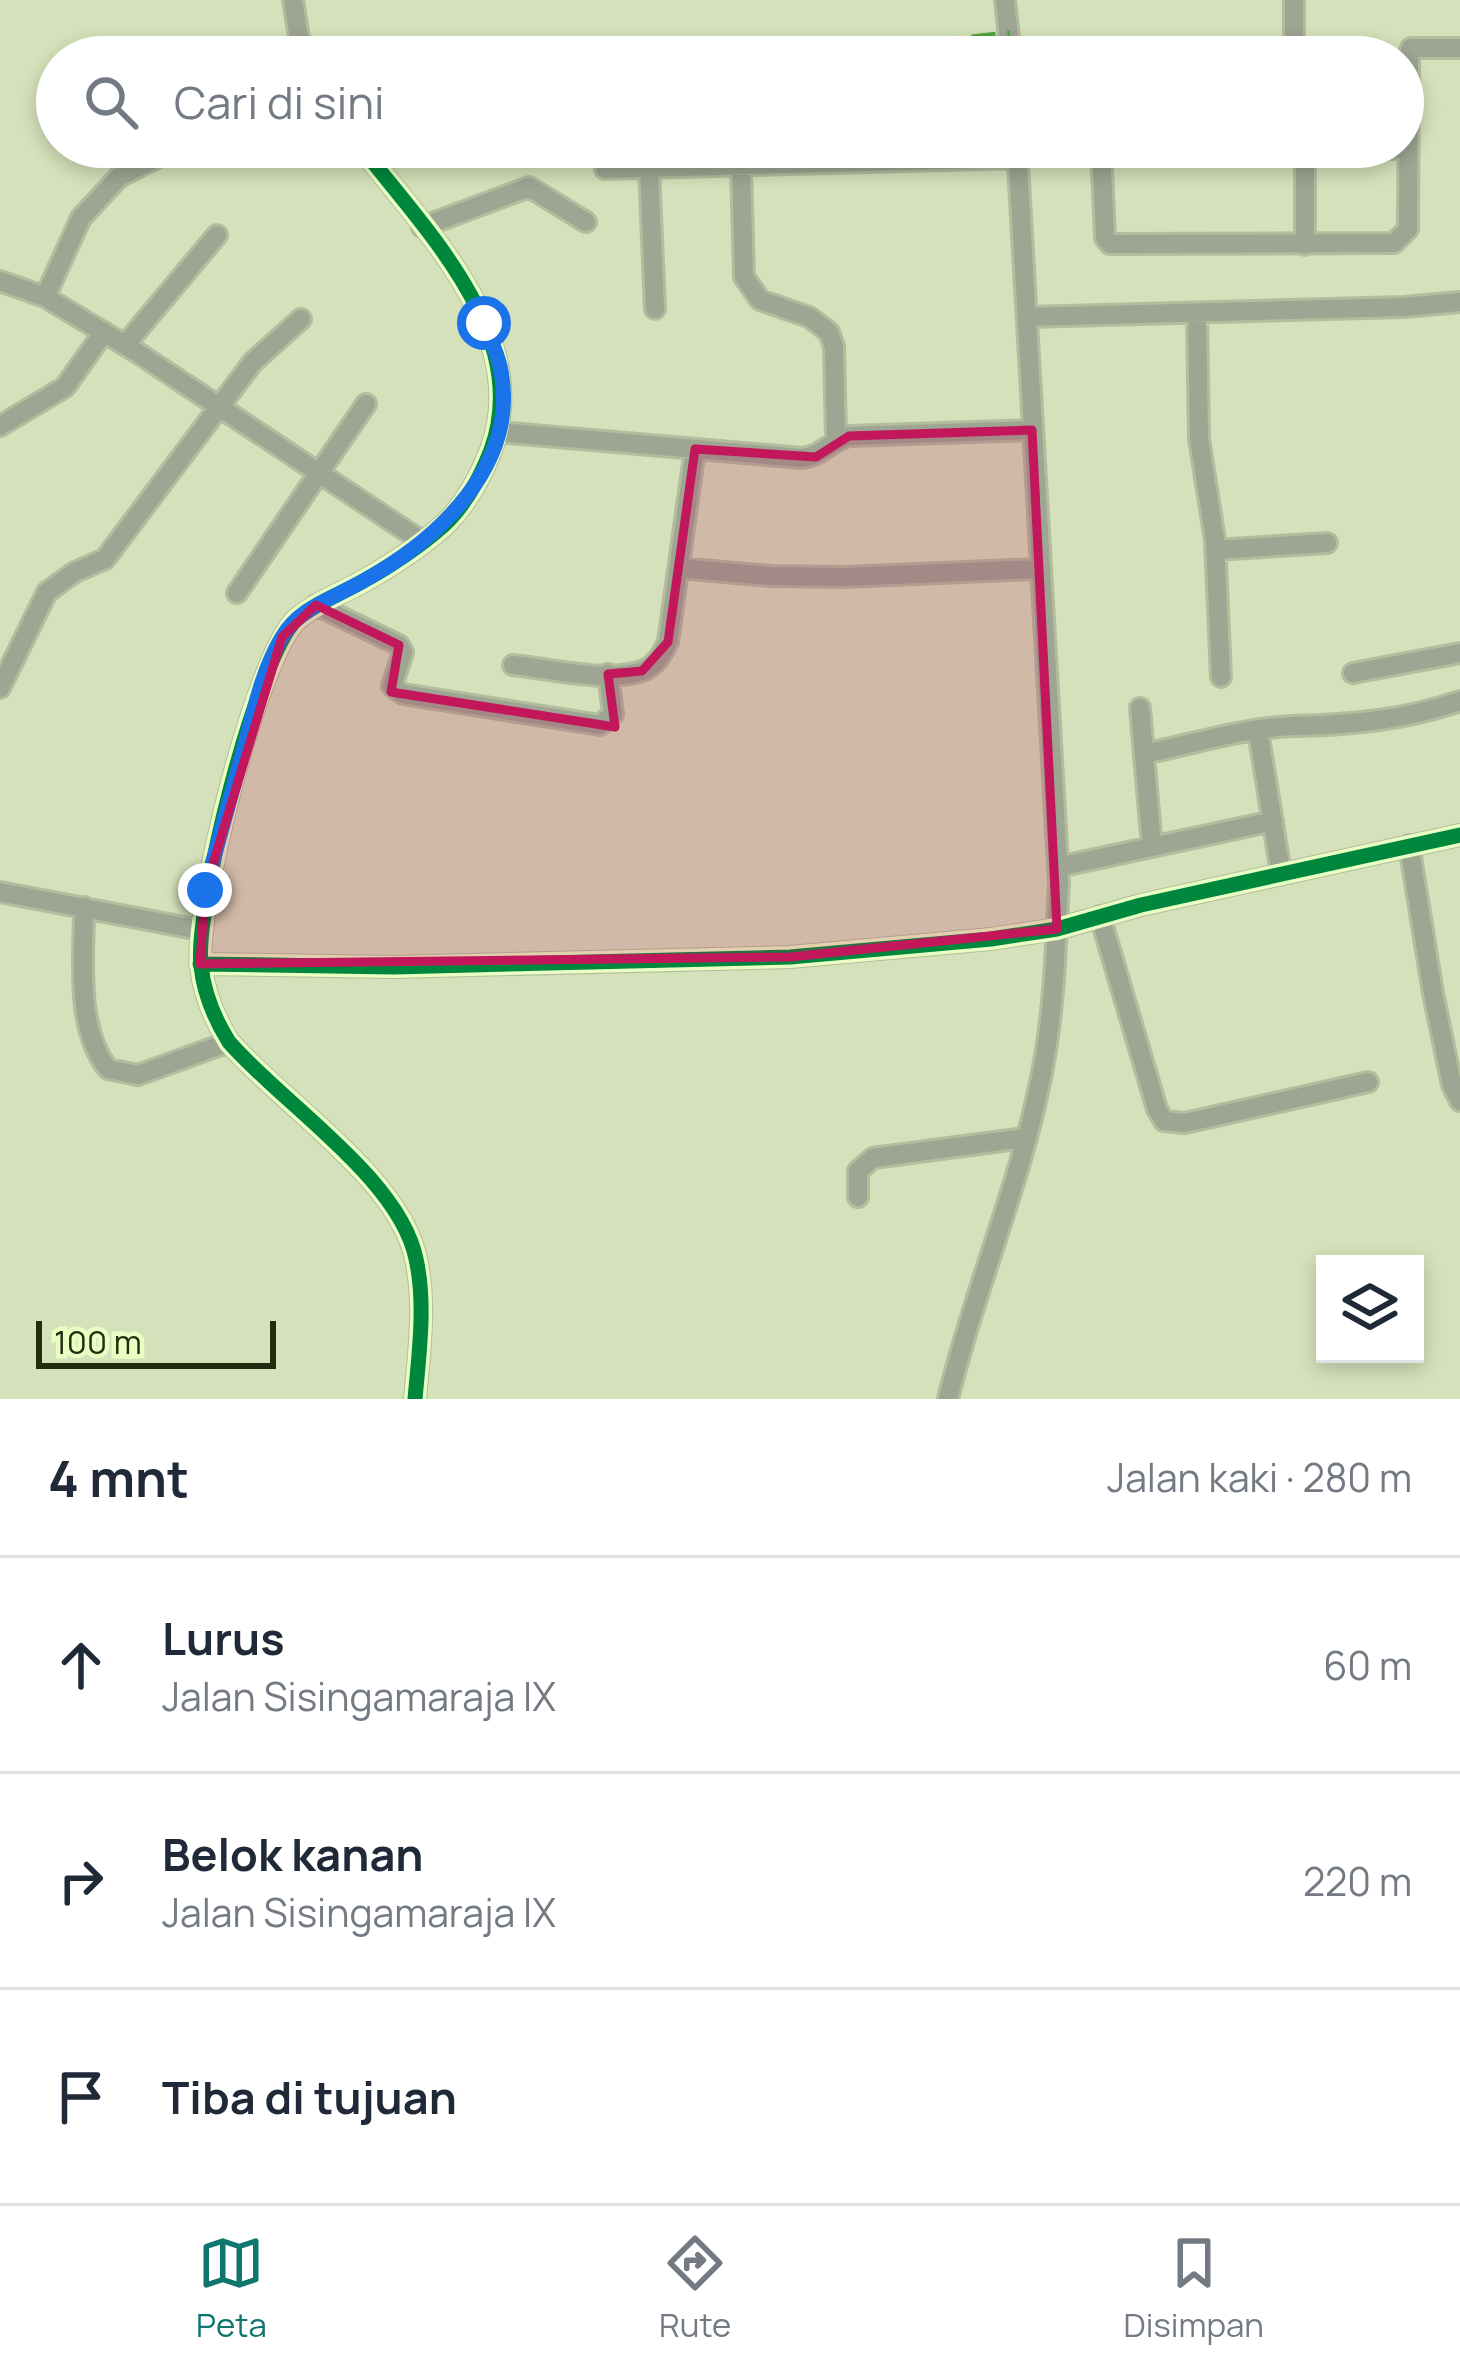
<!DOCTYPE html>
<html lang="id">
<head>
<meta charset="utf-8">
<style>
  body { margin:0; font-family:Manrope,sans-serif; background:#f2f2f3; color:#1f2937 }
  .controls { position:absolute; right:36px; bottom:36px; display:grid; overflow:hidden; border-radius:0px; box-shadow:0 6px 18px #0003 }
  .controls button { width:108px; height:108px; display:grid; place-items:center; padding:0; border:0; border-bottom:3px solid #e0e1e3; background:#fff; color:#1f2937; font:60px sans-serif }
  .scale { position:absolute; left:36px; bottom:30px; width:240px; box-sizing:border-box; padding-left:12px; border:6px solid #232c0f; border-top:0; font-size:33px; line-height:42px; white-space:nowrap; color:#232c0f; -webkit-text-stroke:9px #e8fec3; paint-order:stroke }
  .stop { position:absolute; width:36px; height:36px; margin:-27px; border:9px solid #1a73e8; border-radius:50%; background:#fff }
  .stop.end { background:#1a73e8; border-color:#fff; box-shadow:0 3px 12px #0008 }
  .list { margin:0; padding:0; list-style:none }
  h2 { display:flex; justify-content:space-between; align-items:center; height:156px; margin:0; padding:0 48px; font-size:51px }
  h2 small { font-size:39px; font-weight:400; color:#747a83 }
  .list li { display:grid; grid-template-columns:78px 1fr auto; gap:36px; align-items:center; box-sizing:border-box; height:216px; padding:0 48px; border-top:3px solid #e0e1e3 }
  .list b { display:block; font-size:45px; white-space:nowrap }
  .list p { margin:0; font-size:39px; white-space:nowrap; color:#747a83 }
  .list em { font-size:39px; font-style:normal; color:#747a83 }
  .icon { flex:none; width:66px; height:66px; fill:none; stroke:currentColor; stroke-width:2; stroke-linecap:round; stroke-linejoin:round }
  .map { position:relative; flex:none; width:1460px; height:1399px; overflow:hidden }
  .search { position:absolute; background:#fff; box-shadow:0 6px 18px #0003; left:36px; right:36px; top:36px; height:132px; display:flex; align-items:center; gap:30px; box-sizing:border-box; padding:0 42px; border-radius:66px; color:#747a83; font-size:45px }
  .sheet { height:804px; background:#fff }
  nav { display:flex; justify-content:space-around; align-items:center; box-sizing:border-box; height:168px; border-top:3px solid #e0e1e3; background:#fff; font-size:33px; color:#747a83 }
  nav a { display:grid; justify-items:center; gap:6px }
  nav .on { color:#0f766e }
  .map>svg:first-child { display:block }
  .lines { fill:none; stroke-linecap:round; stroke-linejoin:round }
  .minor-casing { stroke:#b3bd9e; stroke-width:24 }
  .minor { stroke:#9ea593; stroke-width:18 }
  .quiet { stroke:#50a43f; stroke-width:12; stroke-dasharray:24 12; stroke-linecap:butt }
  .cycleway-casing { stroke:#e8fec3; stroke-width:22 }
  .cycleway { stroke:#00873e; stroke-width:15 }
  .route { stroke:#1a73e8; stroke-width:15 }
  .marked { fill:#c2185b; fill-opacity:0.2; stroke:#c2185b; stroke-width:9; stroke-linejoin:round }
</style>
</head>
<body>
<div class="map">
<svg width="1460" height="1399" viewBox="0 0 1460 1399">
  <rect width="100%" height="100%" fill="#d4e1ba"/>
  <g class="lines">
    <defs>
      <path id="minor" d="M293,0L302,57
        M1005,0L1011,57
        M1104,57H1144
        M1294,57V0
        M361,147C426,231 533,336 491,450C480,478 465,506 443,526C418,548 389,567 360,583C338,595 316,603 297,619C257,655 194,910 201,966C204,994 214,1018 229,1042C283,1104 400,1179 416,1259C426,1303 419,1354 415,1399
        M1101,147L1105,238L1110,244L1394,243L1408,229L1409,54L1411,48H1460
        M1101,149H1408
        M741,166L744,277L760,300L809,317L829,332L834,347L836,440
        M649,168L655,309
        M605,169L1018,158
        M422,227L529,187L586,222
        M1305,245V147
        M0,281L45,297L138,353L423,542
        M45,297L81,218L119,177L178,147
        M1197,313L1199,439L1215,540L1221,677
        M1027,317L1404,307L1460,302
        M125,345L217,235
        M0,426L65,387L104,332
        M498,432L801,458C821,457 830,441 849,436L1032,430
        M1215,550L1327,543
        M679,568L770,576L844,577L1039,569
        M237,593L366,404
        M316,605L399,645L403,652L392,686L403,694L600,725L613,714L608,674
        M513,665C551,669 605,683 642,671C656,666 662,654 668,642L695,449
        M1353,673L1460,653
        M0,688L47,592L75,572L105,559L253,362L301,319
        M1140,708L1152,847
        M1258,731L1281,873
        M1144,754C1192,744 1244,728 1293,726C1351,725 1404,720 1460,701
        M1409,845L1433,993L1452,1085L1460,1101
        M1058,867L1273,821
        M0,892L200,930
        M84,907C84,957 75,1027 108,1069L138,1075L229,1042
        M1100,916L1157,1109L1164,1121L1185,1123L1368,1082
        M200,964L394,967L790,957L991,939L1057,929L1141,905L1460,835
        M858,1197V1171L873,1158L1024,1138
        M948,1399C976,1282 1027,1170 1046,1050C1055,995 1056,939 1059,883L1017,147"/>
    </defs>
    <use href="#minor" class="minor-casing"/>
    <use href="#minor" class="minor"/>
    <path class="quiet" d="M829,57L1010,36"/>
    <defs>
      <path id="cycleway" d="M361,147C426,231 533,336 491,450C480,478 465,506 443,526C418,548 389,567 360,583C338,595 316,603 297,619C257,655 194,910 201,966C204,994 214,1018 229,1042C283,1104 400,1179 416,1259C426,1303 419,1354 415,1399
        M200,964L394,967L790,957L991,939L1057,929L1141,905L1460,835"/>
    </defs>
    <use href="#cycleway" class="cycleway-casing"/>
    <use href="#cycleway" class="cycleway"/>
  </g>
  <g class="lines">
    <path class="route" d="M205,890C219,840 232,791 246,741C255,706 263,669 282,637C300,607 334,598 363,581C438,540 522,463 500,366C497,352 489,337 484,323"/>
  </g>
  <path class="marked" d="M1032,430L1057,929L790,957L200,964L205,890L282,637L316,605L399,645L391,692L615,727L608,674L642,671L668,642L695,449L816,457L849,436Z"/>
</svg>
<div class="controls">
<button><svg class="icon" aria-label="layers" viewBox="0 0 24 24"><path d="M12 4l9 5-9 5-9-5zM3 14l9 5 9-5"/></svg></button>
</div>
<div class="scale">100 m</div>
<div class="stop" style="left:484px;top:323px"></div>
<div class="stop end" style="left:205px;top:890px"></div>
<div class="search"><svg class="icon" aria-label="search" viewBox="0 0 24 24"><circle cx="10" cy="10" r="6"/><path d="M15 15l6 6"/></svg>Cari di sini</div>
</div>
<section class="sheet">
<h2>4 mnt<small>Jalan kaki · 280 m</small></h2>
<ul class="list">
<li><svg class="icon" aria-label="ahead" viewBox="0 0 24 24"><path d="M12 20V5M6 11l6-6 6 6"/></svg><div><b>Lurus</b><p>Jalan Sisingamaraja IX</p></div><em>60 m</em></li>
<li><svg class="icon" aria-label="right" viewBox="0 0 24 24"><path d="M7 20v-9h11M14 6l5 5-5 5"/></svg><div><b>Belok kanan</b><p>Jalan Sisingamaraja IX</p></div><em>220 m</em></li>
<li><svg class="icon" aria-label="arrive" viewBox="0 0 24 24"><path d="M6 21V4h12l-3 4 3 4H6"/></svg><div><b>Tiba di tujuan</b></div></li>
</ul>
</section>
<nav>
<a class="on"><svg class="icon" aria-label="map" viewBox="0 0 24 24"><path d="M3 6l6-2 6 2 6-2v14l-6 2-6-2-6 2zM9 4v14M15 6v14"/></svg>Peta</a>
<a><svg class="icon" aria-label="directions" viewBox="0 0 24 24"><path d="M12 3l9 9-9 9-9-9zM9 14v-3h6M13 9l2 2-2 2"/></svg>Rute</a>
<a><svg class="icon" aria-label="saved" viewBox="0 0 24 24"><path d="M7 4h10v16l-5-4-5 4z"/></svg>Disimpan</a>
</nav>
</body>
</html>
